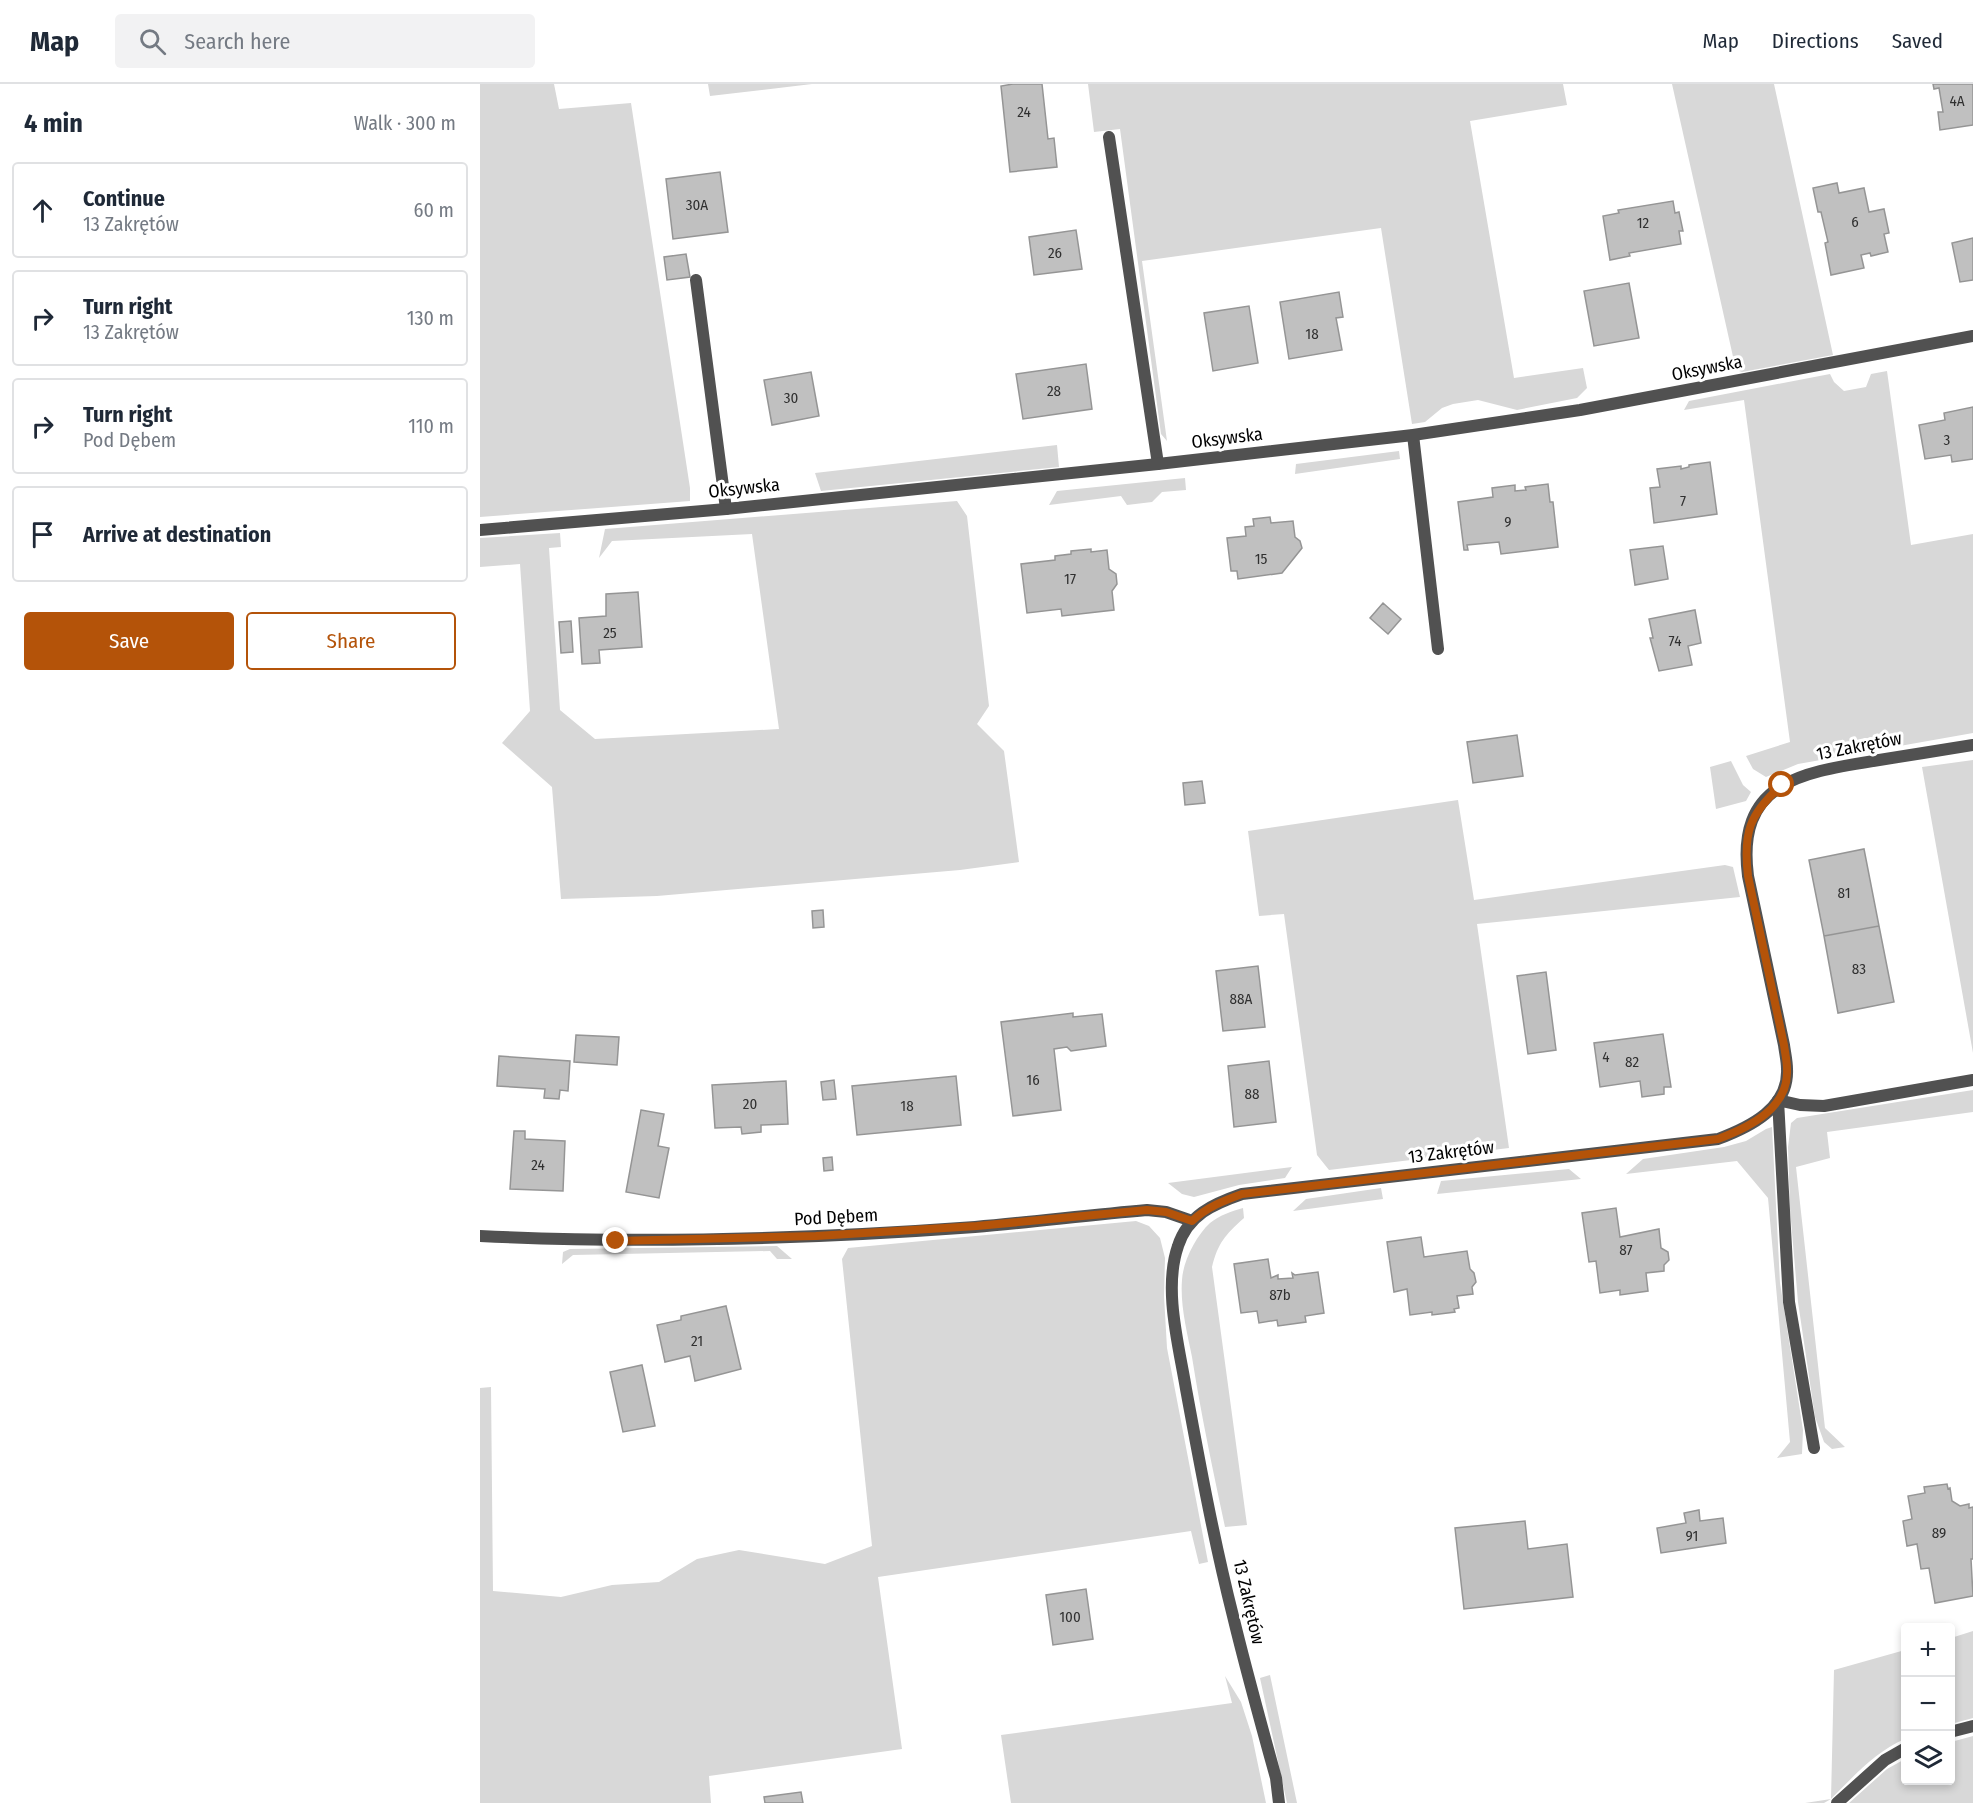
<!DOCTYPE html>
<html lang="en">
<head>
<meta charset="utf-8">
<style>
  body { margin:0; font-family:"Fira Sans Condensed",sans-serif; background:#f2f2f3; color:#1f2937 }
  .controls { position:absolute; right:18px; bottom:18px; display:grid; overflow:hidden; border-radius:6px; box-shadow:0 3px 9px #0003 }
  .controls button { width:54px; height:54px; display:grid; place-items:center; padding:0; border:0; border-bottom:2px solid #e0e1e3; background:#fff; color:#1f2937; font:30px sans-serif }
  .stop { position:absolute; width:18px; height:18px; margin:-14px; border:4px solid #b45309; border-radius:50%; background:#fff }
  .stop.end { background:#b45309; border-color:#fff; box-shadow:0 2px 6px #0008 }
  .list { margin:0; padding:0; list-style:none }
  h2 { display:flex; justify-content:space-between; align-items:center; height:78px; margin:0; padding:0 24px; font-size:26px }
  h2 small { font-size:20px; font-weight:400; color:#747a83 }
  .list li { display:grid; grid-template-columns:39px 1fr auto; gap:18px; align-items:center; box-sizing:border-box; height:96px; margin:0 12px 12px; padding:0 12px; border:2px solid #e0e1e3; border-radius:6px }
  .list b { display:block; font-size:22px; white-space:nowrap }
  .list p { margin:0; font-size:20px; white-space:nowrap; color:#747a83 }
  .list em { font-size:20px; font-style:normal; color:#747a83 }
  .actions { display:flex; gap:12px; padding:18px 24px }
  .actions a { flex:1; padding:14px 0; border:2px solid #b45309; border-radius:6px; text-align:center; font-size:21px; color:#b45309 }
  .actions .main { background:#b45309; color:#fff }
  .icon { flex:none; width:33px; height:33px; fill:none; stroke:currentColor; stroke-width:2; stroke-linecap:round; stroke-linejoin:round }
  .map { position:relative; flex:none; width:1493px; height:1719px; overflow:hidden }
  header { display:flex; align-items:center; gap:36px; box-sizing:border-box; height:84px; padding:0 30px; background:#fff; border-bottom:2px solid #e0e1e3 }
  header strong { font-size:28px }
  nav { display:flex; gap:33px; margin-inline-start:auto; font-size:21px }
  .search { width:420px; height:54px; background:#f2f2f3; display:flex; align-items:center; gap:15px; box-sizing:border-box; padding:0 21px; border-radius:6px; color:#747a83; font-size:22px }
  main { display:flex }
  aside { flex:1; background:#fff }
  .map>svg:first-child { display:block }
  .green { fill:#d8d8d8 }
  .building { fill:#c0c0c0; stroke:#959595; stroke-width:1.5 }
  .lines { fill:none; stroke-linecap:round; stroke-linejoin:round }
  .lane { stroke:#515151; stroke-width:12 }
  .street { stroke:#515151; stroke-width:12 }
  .route { stroke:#b45309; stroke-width:8 }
  .labels { text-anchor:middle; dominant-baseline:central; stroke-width:6; stroke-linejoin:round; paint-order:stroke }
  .number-label { font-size:15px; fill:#303030 }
  .street-label { font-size:18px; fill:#000; stroke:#fff }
</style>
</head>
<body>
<header>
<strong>Map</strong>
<div class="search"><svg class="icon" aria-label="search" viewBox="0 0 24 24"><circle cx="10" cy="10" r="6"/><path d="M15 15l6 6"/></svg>Search here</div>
<nav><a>Map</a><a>Directions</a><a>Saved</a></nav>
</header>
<main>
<aside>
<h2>4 min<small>Walk · 300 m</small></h2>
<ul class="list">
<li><svg class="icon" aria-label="ahead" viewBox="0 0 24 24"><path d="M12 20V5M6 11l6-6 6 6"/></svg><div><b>Continue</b><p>13 Zakrętów</p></div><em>60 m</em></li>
<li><svg class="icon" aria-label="right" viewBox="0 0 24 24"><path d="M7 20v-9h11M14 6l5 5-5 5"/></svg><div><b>Turn right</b><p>13 Zakrętów</p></div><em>130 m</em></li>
<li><svg class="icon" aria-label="right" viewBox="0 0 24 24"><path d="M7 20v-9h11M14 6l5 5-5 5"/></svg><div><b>Turn right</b><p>Pod Dębem</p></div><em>110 m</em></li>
<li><svg class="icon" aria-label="arrive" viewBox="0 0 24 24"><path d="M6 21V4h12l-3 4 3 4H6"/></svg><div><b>Arrive at destination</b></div></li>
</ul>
<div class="actions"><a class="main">Save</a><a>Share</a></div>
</aside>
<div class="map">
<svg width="1493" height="1719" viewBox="0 0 1493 1719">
  <rect width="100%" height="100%" fill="#fff"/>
  <path class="green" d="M0,0H74L79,25L151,19L210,404V417L0,433Z
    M228,0H332L230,12Z
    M608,0H1083L1087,21L990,37L1034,294L1103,284L1107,304L1097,314L1037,326L998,316L973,320L962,324L945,338L932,340L901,144L662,177L687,357L681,350L640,45L614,48Z
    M1192,0H1294L1353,271L1262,288L1256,286Z
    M1407,287L1431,461L1493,450V649L1318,680L1286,693L1273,685L1266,672L1310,658L1264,316L1204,326L1209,317L1350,290L1354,298L1364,307L1386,303L1391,290Z
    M577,361L579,383L341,407L335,389Z
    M919,367L920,375L815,390L816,380Z
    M705,394L706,406L682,408L672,418L647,421L641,412L569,421L577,407Z
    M477,417L487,432L509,622L497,640L524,667L539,778L480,786L177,812L81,815L72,703L22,659L50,627L40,480L0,483V454L80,449L81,463L69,464L80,626L115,655L299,645L272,450L132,457L119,474L125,445Z
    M1493,676V969L1442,683Z
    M1251,677L1263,701L1271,708L1266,717L1236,725L1230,683Z
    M978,716L994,816L1245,781L1253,783L1260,813L997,840L1029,1064L849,1086L837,1071L804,830L779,832L768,747Z
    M1493,1006V1028L1347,1048L1350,1074L1316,1083L1345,1344L1365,1363L1352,1365L1344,1358L1335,1333L1318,1218L1310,1125L1308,1063L1311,1039L1317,1034Z
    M1292,1043L1300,1199L1323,1346L1322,1370L1297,1374L1310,1358L1288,1114L1257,1077L1146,1090L1163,1075L1244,1063L1266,1057L1286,1045Z
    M812,1083L805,1094L759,1101L714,1113L702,1110L688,1099Z
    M1089,1085L1101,1095L957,1110L961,1097Z
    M901,1104L903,1115L813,1127L826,1115Z
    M763,1124L764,1134C745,1151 738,1159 732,1183L767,1441L745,1443C733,1387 721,1330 712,1273C707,1248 700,1221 702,1196C703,1177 716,1152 730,1139C740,1131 752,1127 763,1124Z
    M656,1137L669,1142L680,1154L685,1174L684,1212L687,1264L728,1478L719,1480L711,1447L398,1493L422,1665L229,1692L231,1719H0V1304L11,1303L13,1507L81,1513L132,1501L179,1498L217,1475L259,1466L345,1480L392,1462L362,1175L368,1164Z
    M297,1162L312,1175H297L290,1167L93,1171L82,1180L83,1168L90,1165Z
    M1493,1547V1634L1471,1640V1554Z
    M1425,1566V1655C1396,1667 1373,1693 1351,1715L1344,1719H1325L1351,1715L1354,1586Z
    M790,1591L817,1719H807L780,1594Z
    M745,1592L761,1618L772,1652L786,1719H531L521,1651L752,1619Z
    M1493,1652V1719H1369L1407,1685L1425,1675L1426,1696H1470L1471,1658Z"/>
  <path class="building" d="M533,0H562L568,55L574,54L577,83L530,88L521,2Z
    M1453,0H1493V41L1460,46L1458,28H1463L1459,4L1454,5Z
    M240,88L248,148L193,155L186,95Z
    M1357,99L1359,109L1384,104L1389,128L1404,125L1409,149L1404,150L1408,168L1391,172L1390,169L1381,171L1384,184L1351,191L1345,159L1348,158L1341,128H1338L1333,104Z
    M1193,117L1195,129L1199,128L1203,147H1199L1201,160L1149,169L1150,172L1130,176L1123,132L1139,129L1138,126Z
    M596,146L602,185L554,191L549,153Z
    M1493,154V196L1480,198L1472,159Z
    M206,170L210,193L187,196L184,173Z
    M1149,199L1159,254L1114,262L1104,207Z
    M859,208L863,233L856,234L862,266L809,275L800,218Z
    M769,222L778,279L733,287L724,229Z
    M606,280L612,325L543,335L536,290Z
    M331,288L339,332L292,341L284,296Z
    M1493,323V375L1472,378L1471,371L1445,375L1439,341L1465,336L1464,329Z
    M1230,378L1237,430L1174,439L1170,404L1180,403L1177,385L1201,382V385L1209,383V381Z
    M1068,400L1070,418H1073L1078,463L1021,470L1019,458L987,461L988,466H984L978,418L1013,413L1012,404L1035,401V407L1046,406L1045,403Z
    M790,433L791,439L813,437L815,453L820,457L822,464L802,489L758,495L757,487H751L747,454L766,452L765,443L774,442L773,435Z
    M1183,462L1188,495L1155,501L1150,466Z
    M611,465V468L627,466L629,485L636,490L637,500L632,507L634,526L582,532L581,525L547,529L541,480L575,476V472L591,470V467Z
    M158,508L162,563L119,566L120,579L102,580L99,534L126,532V510Z
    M903,519L921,535L908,550L890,534Z
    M1215,526L1221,559L1208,562L1212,581L1179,587L1170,554H1173L1169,535Z
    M91,537L93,568L81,569L79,538Z
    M1037,651L1043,692L993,699L987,658Z
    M722,697L725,719L705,721L703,699Z
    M1384,765L1399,842L1344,852L1329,776Z
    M343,826L344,843L333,844L332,827Z
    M1399,842L1414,918L1358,929L1344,852Z
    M778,882L785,943L743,947L736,887Z
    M1066,888L1076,966L1048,970L1037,892Z
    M593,929V933L622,930L626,962L591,967L587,963L574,965L581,1026L533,1032L521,938Z
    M1183,950L1191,1003H1184V1010L1162,1013L1160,997L1120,1003L1114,959Z
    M96,951L139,953L137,981L94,978Z
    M19,972L90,977L88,1007L80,1006L79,1015L64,1014L65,1005L17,1002Z
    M789,977L796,1038L754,1043L748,982Z
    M476,992L481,1041L377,1051L372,1002Z
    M354,996L356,1015L343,1016L341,998Z
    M306,997L308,1040L281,1041V1048L262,1050L261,1043L235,1044L232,1001Z
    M161,1026L184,1030L178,1062L189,1064L179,1114L146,1108Z
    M34,1047H45V1055L85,1057L83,1107L30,1105Z
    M352,1073L353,1086L344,1087L343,1074Z
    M1136,1124L1140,1153L1179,1145L1181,1164L1188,1168L1189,1176L1184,1181V1187L1166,1189L1168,1207L1140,1211V1206L1120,1209L1116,1177L1109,1178L1102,1129Z
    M941,1153L944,1173L987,1167L990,1185L994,1189L996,1198L992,1203L993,1210L977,1212L979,1224L974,1225L975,1228L952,1231V1228L930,1231L927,1205L914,1208L907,1158Z
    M788,1175L791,1194L798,1191V1195L813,1194L812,1189L815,1191L838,1188L844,1229L825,1232L826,1238L798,1242L797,1236L779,1239L777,1227L761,1229L754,1180Z
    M246,1222L261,1285L215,1297L210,1272L185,1278L177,1241L201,1236V1232Z
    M162,1281L175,1342L143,1348L130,1288Z
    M1467,1400L1468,1405L1470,1404L1472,1417L1480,1422L1489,1420V1424L1493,1423V1475H1491L1493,1512L1455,1519L1449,1484L1441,1485L1437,1460L1427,1462L1423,1437L1432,1435L1428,1412L1445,1409L1444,1403Z
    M1219,1426L1220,1437L1243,1434L1246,1459L1181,1469L1177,1444L1206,1439L1204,1429Z
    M1045,1437L1048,1465L1087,1460L1093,1513L984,1525L975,1444Z
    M606,1505L613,1555L573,1561L566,1511Z
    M321,1708L323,1719H285L284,1713Z"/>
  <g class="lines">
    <path class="lane" d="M629,53L678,380
      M216,196L246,425
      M933,351L958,565
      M1334,1364L1309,1218L1298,1016L1320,1021L1344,1022L1493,996
      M1470,1648L1493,1642
      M1357,1719L1405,1676L1426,1664"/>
    <path class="street" d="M0,446L246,425L678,380L933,351L1100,326L1493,252
      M0,1152C165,1160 330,1155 495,1143C552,1138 610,1131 667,1126L686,1128L712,1137
      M799,1719L796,1694C781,1640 766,1586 753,1532C734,1457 720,1381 706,1305C699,1262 683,1205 698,1162C708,1131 733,1120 762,1110L1238,1055C1270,1043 1309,1024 1307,985C1307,977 1305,969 1304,961L1268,792C1256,699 1319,689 1393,677C1426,672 1460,666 1493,661"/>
  </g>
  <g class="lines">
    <path class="route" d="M136,1157L336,1152L497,1142L667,1126L686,1128L712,1137C727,1123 743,1117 762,1110L1238,1055C1270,1043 1309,1024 1307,985C1307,977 1305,969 1304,961L1268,792C1263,749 1269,730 1302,701"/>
  </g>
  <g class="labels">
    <g class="number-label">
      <text x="1477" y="17">4A</text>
      <text x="544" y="28">24</text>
      <text x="217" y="121">30A</text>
      <text x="1375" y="138">6</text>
      <text x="1163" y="139">12</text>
      <text x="575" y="169">26</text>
      <text x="832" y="250">18</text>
      <text x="574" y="307">28</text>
      <text x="311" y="314">30</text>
      <text x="1467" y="356">3</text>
      <text x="1203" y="417">7</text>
      <text x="1028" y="438">9</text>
      <text x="781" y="475">15</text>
      <text x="590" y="495">17</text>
      <text x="130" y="549">25</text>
      <text x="1195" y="557">74</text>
      <text x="1364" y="809">81</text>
      <text x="1379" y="885">83</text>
      <text x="761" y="915">88A</text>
      <text x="1126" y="973">4</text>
      <text x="1152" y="978">82</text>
      <text x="553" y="996">16</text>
      <text x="772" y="1010">88</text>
      <text x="270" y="1020">20</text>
      <text x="427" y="1022">18</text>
      <text x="58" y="1081">24</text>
      <text x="1146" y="1166">87</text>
      <text x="800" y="1211">87b</text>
      <text x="217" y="1257">21</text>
      <text x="1459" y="1449">89</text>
      <text x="1212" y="1452">91</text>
      <text x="590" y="1533">100</text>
    </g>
    <g class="street-label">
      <text transform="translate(1227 284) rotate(-11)">Oksywska</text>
      <text transform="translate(747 354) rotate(-7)">Oksywska</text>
      <text transform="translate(264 404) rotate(-6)">Oksywska</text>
      <text transform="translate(1379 662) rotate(-11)">13 Zakrętów</text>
      <text transform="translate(971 1068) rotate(-7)">13 Zakrętów</text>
      <text transform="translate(356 1133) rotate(-3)">Pod Dębem</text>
      <text transform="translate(769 1518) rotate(77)">13 Zakrętów</text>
    </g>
  </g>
</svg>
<div class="controls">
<button>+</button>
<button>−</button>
<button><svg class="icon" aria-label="layers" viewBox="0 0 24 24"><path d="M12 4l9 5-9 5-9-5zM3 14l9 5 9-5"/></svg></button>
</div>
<div class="stop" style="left:1302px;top:701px"></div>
<div class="stop end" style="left:136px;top:1157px"></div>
</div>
</main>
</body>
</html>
